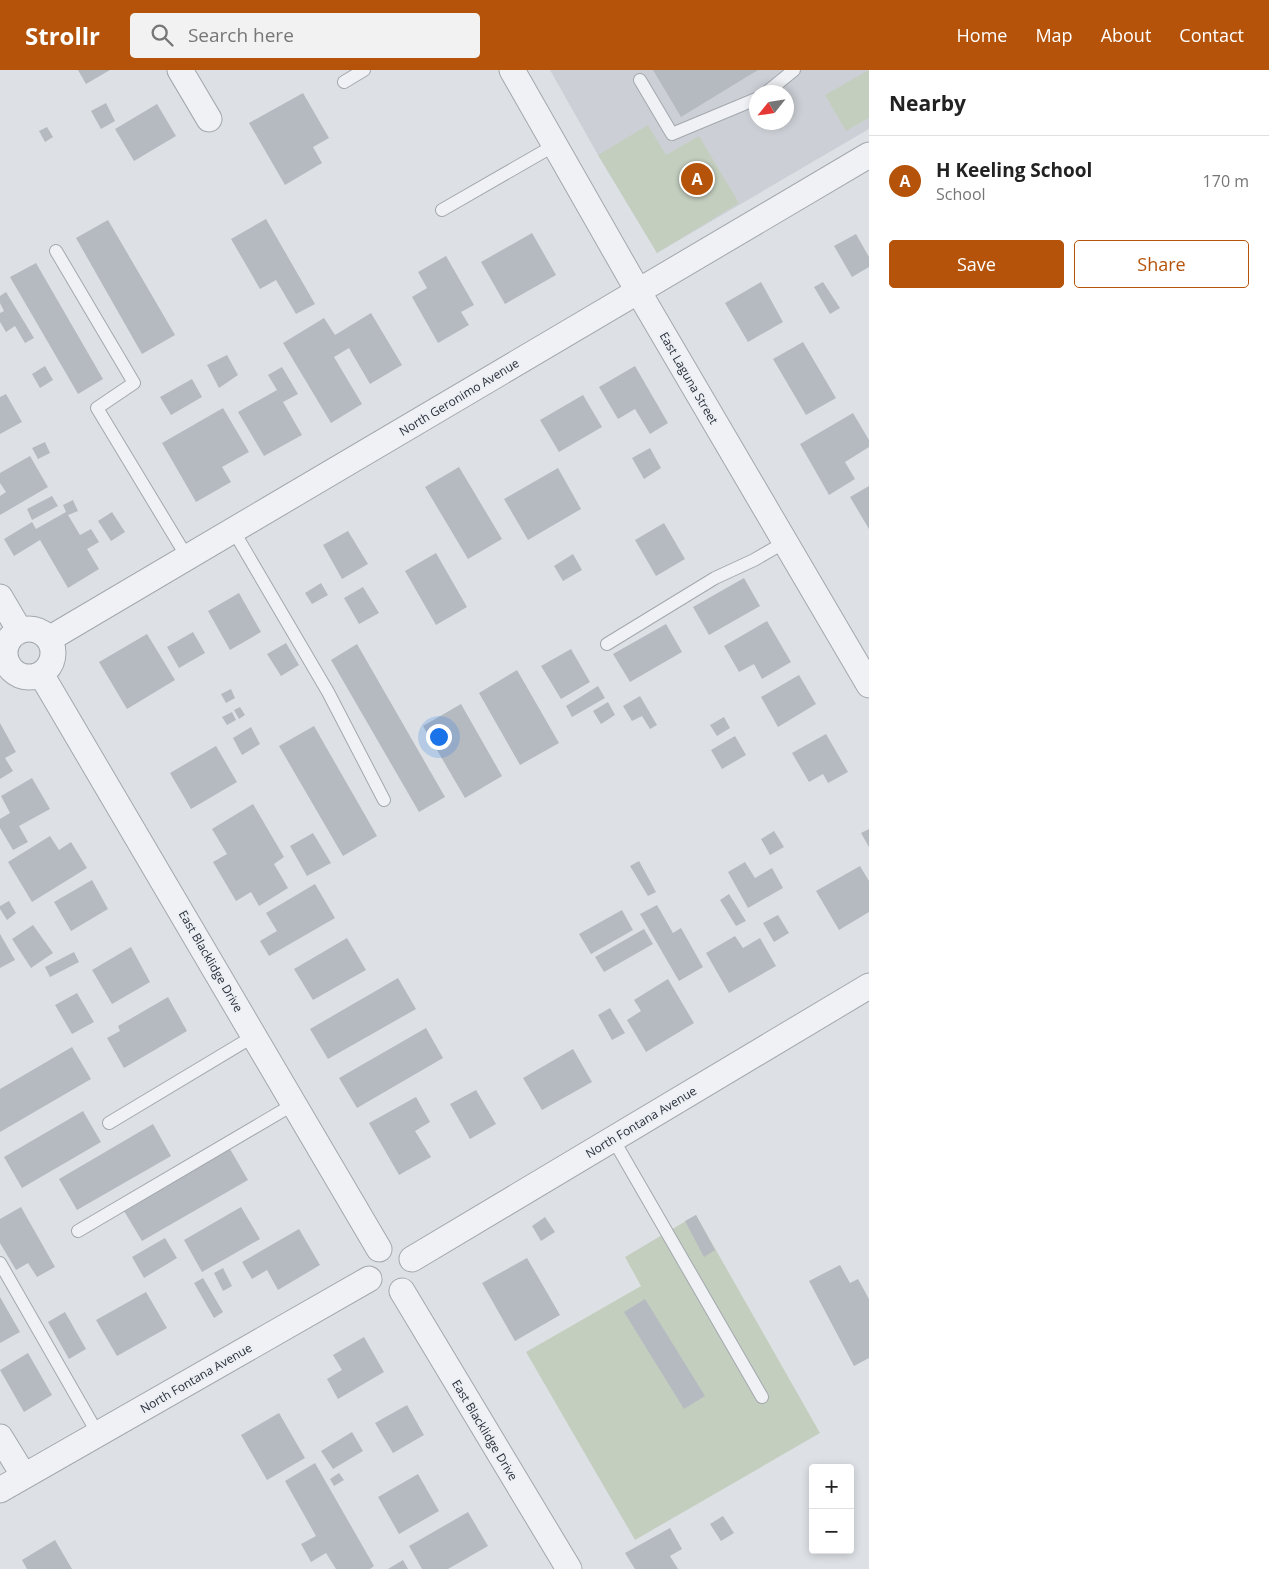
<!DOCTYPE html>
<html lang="en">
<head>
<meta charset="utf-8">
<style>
  body { margin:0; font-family:"Open Sans",sans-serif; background:#f2f2f2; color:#222 }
  .controls { position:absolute; right:15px; bottom:15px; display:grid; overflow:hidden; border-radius:5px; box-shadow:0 2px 8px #0003 }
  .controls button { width:45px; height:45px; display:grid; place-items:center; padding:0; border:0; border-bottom:1px solid #e0e0e0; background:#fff; color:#222; font:25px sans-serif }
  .compass { position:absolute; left:749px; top:15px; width:45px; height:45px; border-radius:50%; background:#fff; box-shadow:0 2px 8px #0003; rotate:240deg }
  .you { position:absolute; left:438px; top:666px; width:18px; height:18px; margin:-12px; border:4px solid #fff; border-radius:50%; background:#1a73e8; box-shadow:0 0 0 8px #1a73e833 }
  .badge { display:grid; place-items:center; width:32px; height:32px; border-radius:50%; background:#b45309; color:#fff; font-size:16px; font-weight:700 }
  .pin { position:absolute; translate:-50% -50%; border:2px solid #fff; box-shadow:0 1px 5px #0006 }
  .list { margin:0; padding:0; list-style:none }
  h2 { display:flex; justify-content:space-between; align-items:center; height:65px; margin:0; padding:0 20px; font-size:21px }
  h2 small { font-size:16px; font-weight:400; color:#767676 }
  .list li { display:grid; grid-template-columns:32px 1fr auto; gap:15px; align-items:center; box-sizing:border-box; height:90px; padding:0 20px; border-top:1px solid #e0e0e0 }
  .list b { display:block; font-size:19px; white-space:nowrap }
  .list p { margin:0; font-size:16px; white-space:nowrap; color:#767676 }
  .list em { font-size:16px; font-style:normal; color:#767676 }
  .actions { display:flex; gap:10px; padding:15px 20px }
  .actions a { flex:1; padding:11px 0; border:1px solid #b45309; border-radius:5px; text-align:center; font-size:18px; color:#b45309 }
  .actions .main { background:#b45309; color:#fff }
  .icon { flex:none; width:28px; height:28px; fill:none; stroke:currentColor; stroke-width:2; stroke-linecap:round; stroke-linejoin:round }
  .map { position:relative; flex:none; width:869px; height:1499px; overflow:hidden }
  header { display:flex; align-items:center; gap:30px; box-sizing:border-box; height:70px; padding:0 25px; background:#b45309; color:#fff }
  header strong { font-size:24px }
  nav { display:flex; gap:28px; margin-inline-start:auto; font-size:18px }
  .search { width:350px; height:45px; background:#f2f2f2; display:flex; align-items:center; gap:12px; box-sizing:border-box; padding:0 18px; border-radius:5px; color:#767676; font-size:19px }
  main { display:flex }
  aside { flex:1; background:#fff }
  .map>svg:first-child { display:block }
  .built { fill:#ccd0d6; fill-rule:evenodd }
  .green { fill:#c3cebf }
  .building { fill:#b5bac1 }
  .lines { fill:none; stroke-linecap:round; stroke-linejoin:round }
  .lane-casing { stroke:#a3a8ae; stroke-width:14 }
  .street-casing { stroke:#a3a8ae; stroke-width:27 }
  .lane { stroke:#f0f1f4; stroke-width:12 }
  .street { stroke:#f0f1f4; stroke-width:25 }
  .labels { text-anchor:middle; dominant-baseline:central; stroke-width:4; stroke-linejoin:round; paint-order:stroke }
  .street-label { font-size:12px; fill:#292f3a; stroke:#eceff3 }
</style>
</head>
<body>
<header>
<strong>Strollr</strong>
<div class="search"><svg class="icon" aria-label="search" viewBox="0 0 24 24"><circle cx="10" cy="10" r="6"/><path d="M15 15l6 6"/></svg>Search here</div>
<nav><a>Home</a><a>Map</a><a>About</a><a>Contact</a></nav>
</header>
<main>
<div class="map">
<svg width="869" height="1499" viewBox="0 0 869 1499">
  <rect width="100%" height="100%" fill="#dde1e5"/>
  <path class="built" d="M550,0H869V59L657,183L598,85ZM756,22H786V52H756Z"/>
  <path class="green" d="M869,0V48L846,61L825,25Z
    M648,55L666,85L699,66L739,133L657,183L598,85Z
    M696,1145L820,1363L635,1470L526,1282L641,1216L625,1187Z"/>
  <path class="building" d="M78,0H110L86,14Z
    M653,0H758L681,47Z
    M303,23L329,68L313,77L322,93L285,115L249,53Z
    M106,33L115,51L101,59L91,41Z
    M157,34L176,66L134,91L115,59Z
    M47,57L53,67L45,72L39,61Z
    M266,149L315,234L296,244L276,210L260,219L231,169Z
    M108,150L175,265L142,284L76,168Z
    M532,163L556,205L505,234L481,192Z
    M856,164L869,187V197L852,207L834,176Z
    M446,186L474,235L461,242L469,255L438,273L412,227L427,218L418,202Z
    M36,193L103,309L78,324L10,207Z
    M761,212L783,252L748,272L725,233Z
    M823,212L840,238L830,244L814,217Z
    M6,222L34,268L25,273L15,256L6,262L0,252V243L4,241L0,233V226Z
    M371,243L402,295L370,314L349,278L334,287L362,334L331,353L283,273L324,248L335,265Z
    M803,272L836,328L806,345L773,289Z
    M227,285L238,305L219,318L207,295Z
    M45,296L53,310L40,318L32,304Z
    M635,296L668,353L650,364L635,339L618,349L599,317Z
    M282,297L298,324L283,332L302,365L264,386L238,342L277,320L268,305Z
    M192,309L202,327L171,345L160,327Z
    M6,324L22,352L0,364V327Z
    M583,325L602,357L559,382L540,350Z
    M223,338L249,382L222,397L231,412L196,432L162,373Z
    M853,343L869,370V377L845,392L855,409L829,425L800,374Z
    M45,372L50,383L38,389L32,378Z
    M650,378L661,398L644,409L632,388Z
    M30,386L48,417L0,445V426L6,422L0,413V403Z
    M459,397L502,469L468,489L425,417Z
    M558,398L581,439L528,470L504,429Z
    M869,416V459L850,427Z
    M52,426L58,436L32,450L27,439Z
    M73,430L78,441L68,445L80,465L91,459L99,472L87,479L99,499L68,518L40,470L14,486L4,469L32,452L36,459L66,442L63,435Z
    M112,442L125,462L111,471L98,451Z
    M664,453L685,489L656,506L635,470Z
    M348,461L368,494L342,509L323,475Z
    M436,483L467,537L436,555L405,501Z
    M573,484L582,500L563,511L554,496Z
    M744,508L760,536L709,565L693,537Z
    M321,513L328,525L312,534L305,523Z
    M363,517L379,543L359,554L344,528Z
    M239,523L261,562L230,580L208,541Z
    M767,551L791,592L762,609L754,594L739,602L724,576Z
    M666,554L682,582L630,612L613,584Z
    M193,562L205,583L179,598L167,577Z
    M147,564L175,610L127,639L99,592Z
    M286,573L299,595L281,606L267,584Z
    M357,574L445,727L419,742L331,590Z
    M571,579L590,612L561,629L541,596Z
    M517,600L559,673L520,695L479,623Z
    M799,605L816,634L778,657L761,627Z
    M598,616L605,628L572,647L566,636Z
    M231,619L235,628L226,633L221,624Z
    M640,626L657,655L650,659L642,646L632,651L623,636Z
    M608,632L615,645L601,654L593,641Z
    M461,634L502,706L465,728L423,656Z
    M240,637L245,645L239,649L234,640Z
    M232,642L236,650L227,655L222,647Z
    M724,647L730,658L717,666L710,655Z
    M0,653L16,682L5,688L13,701L0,709Z
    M314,656L377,766L343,786L279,676Z
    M251,657L260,674L242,685L233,668Z
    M826,664L848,702L828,713L823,704L809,712L792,683Z
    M735,666L746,685L722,699L711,680Z
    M216,676L237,712L191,739L170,703Z
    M32,708L50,739L19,756L28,772L13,780L0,758V749L10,743L1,726Z
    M253,734L284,787L274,794L288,818L259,836L251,822L236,831L213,792L227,784L212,759Z
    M869,759V777L861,763Z
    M774,761L784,777L770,785L761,769Z
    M313,763L331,793L307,806L290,776Z
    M50,766L59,780L71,772L87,798L32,832L8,792Z
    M639,791L656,822L648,826L630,796Z
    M745,792L755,808L772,798L783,818L748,838L728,802Z
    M860,796L869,811V842L839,860L816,821Z
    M92,810L108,839L71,861L54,832Z
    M315,814L335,848L269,886L260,871L277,861L266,843Z
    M729,824L746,851L736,856L720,830Z
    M9,831L16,843L7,850L0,839V836Z
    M657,835L673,863L681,858L703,897L679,911L640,844Z
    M622,840L633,860L591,884L579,864Z
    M778,845L789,863L774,872L763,853Z
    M33,855L53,883L31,898L12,869Z
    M644,859L653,874L604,902L595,887Z
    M0,864L15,890L0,898Z
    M735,866L743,878L760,868L776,896L729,923L706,883Z
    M347,868L366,900L313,930L294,899Z
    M131,877L150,912L112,934L92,900Z
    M74,882L79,892L50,907L45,897Z
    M398,908L416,939L328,989L310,959Z
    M668,909L694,953L646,982L627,950L641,941L634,930Z
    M77,923L94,952L72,964L55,935Z
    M168,927L187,961L124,998L107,968L120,961L118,956Z
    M610,938L625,963L612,970L598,945Z
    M426,958L443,988L357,1038L339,1008Z
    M72,977L91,1009L0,1062V1019Z
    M573,979L592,1012L542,1040L523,1008Z
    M476,1020L496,1054L470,1069L450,1034Z
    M416,1027L430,1052L415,1061L431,1087L399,1105L369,1053Z
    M83,1041L101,1072L22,1118L4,1087Z
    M153,1054L171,1086L77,1140L59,1109Z
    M230,1079L248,1110L142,1171L124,1141Z
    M21,1137L55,1197L37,1207L28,1193L16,1200L0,1173V1149Z
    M241,1137L260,1169L202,1202L184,1170Z
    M696,1145L715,1180L704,1187L685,1151Z
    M545,1147L555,1162L541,1171L532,1156Z
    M299,1159L320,1195L278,1220L267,1200L252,1209L242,1192Z
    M165,1168L177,1188L144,1208L132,1187Z
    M527,1188L560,1245L515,1271L482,1213Z
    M840,1195L850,1213L858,1209L869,1229V1288L854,1296L809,1211Z
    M223,1198L232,1216L223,1221L214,1203Z
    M203,1208L223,1242L214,1248L194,1213Z
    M146,1222L167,1258L117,1286L96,1250Z
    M0,1227L20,1262L0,1273Z
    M645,1229L705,1326L684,1339L624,1242Z
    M65,1242L86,1279L69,1289L48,1252Z
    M364,1267L384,1302L338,1329L327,1309L342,1300L333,1285Z
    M28,1283L52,1325L24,1342L0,1300Z
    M407,1335L424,1365L393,1383L375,1353Z
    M279,1343L305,1388L267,1410L241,1365Z
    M352,1362L363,1381L333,1399L321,1381Z
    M315,1393L374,1496L370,1499H336L326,1483L311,1492L301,1474L316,1466L285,1411Z
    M339,1403L344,1410L334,1416L330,1409Z
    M418,1404L439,1441L399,1464L378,1427Z
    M468,1442L488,1476L448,1499H422L409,1476Z
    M723,1446L734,1463L721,1471L710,1454Z
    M670,1458L682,1479L670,1486L678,1499H635L625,1483Z
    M55,1470L72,1499H27L22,1490Z
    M403,1490L408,1499H388Z"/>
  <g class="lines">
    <defs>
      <path id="lane" d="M640,10L672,64L756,29
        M344,12L364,0
        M767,22L794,0
        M442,140L555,75
        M56,181L134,313L97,338L187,487
        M233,460L328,622L384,730
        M607,574L715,508L754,490L785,472
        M109,1053L254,966
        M613,1069L762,1327
        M78,1161L294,1034
        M0,1193L98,1364"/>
      <path id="street" d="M180,0L209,49
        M512,0L638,221L869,615
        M0,527L20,561
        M5 583a24 24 0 1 1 48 0a24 24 0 1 1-48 0Z
        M49,569L869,85
        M41,604L379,1179
        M412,1189L869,916
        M402,1221L569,1499
        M0,1367L24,1406
        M0,1420L369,1209"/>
    </defs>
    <use href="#lane" class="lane-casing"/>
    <use href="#street" class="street-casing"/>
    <use href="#lane" class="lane"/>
    <use href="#street" class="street"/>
  </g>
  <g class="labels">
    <g class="street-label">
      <text transform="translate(689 308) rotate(60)">East Laguna Street</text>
      <text transform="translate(459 327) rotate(-31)">North Geronimo Avenue</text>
      <text transform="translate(211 891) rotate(60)">East Blacklidge Drive</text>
      <text transform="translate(641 1052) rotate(-31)">North Fontana Avenue</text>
      <text transform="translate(196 1308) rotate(-30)">North Fontana Avenue</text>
      <text transform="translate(485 1360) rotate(59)">East Blacklidge Drive</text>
    </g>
  </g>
</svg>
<div class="controls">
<button>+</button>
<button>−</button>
</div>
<svg class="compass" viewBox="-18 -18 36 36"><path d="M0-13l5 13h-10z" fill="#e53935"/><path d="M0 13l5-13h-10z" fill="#767676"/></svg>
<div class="you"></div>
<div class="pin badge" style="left:697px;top:109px">A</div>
</div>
<aside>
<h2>Nearby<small></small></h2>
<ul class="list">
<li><span class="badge">A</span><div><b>H Keeling School</b><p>School</p></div><em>170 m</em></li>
</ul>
<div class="actions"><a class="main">Save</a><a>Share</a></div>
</aside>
</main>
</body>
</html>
